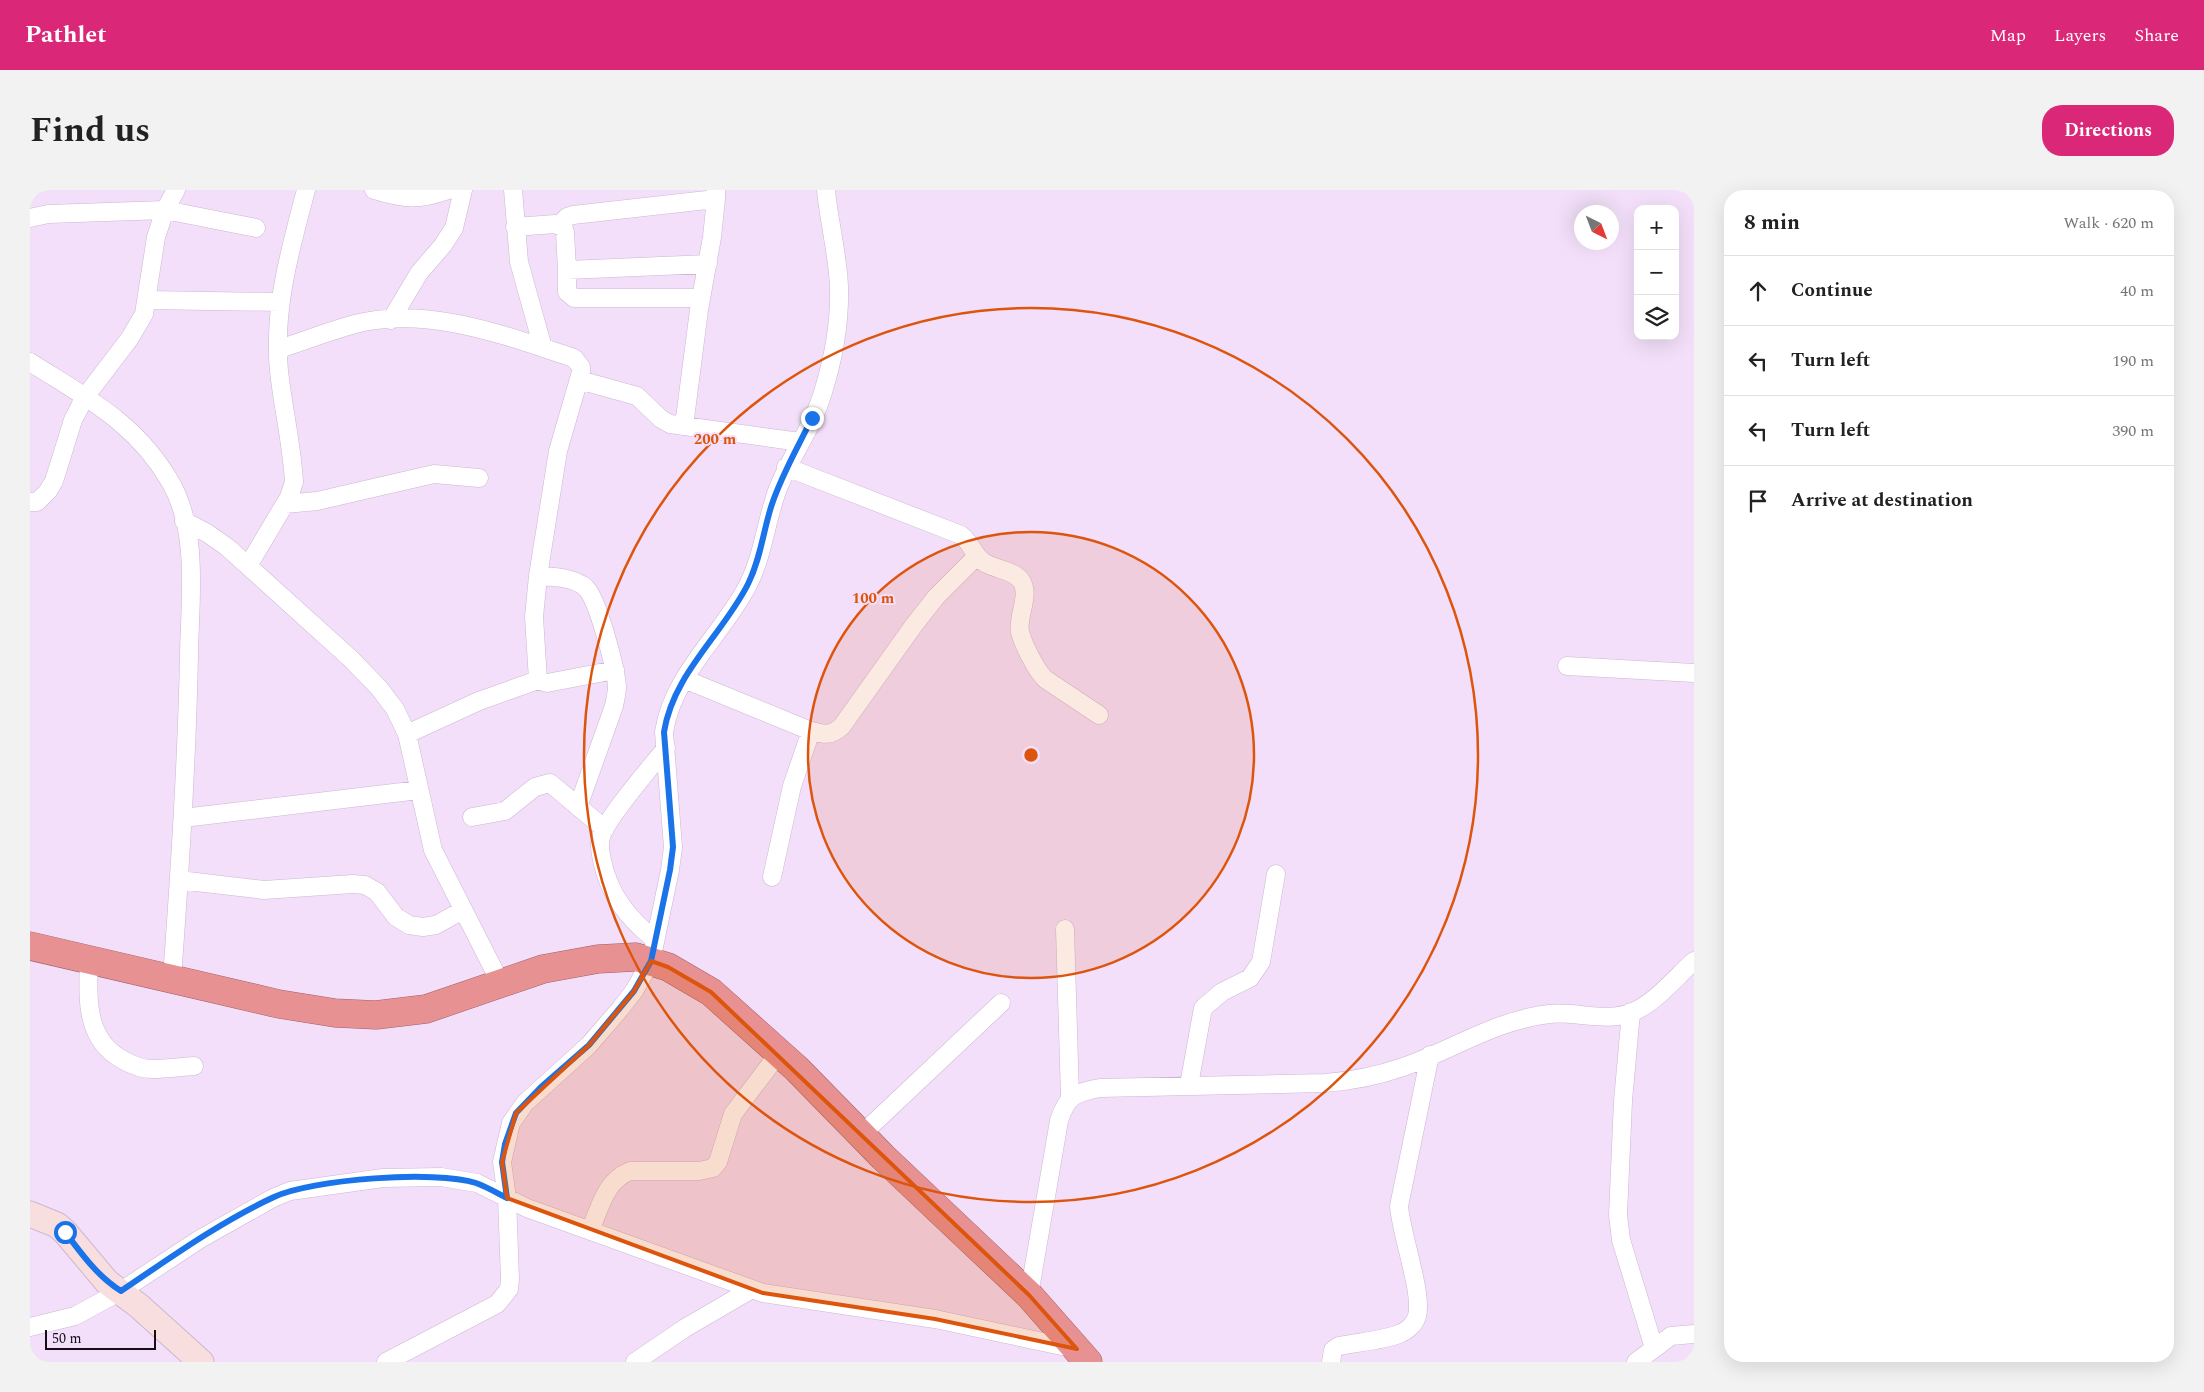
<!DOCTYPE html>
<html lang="en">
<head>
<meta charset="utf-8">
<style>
  body { margin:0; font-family:Spectral,serif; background:#f2f2f2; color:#222 }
  .controls { position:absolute; right:15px; top:15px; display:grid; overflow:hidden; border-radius:10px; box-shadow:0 5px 20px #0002 }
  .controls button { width:45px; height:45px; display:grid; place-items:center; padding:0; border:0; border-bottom:1px solid #e0e0e0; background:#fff; color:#222; font:25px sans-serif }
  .compass { position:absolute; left:1544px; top:15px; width:45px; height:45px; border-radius:50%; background:#fff; box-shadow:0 5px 20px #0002; rotate:138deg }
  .scale { position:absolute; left:15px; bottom:12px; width:111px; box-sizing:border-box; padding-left:5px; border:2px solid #150e17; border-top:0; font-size:14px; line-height:18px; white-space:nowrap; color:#150e17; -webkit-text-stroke:4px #f3dff9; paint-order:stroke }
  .stop { position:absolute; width:15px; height:15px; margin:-11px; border:4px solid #1a73e8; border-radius:50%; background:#fff }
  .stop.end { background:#1a73e8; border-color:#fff; box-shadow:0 1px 5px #0008 }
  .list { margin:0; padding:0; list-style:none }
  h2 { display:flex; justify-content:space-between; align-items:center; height:65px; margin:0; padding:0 20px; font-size:21px }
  h2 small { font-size:16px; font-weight:400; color:#767676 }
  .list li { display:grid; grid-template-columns:32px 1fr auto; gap:15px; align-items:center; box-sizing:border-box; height:70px; padding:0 20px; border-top:1px solid #e0e0e0 }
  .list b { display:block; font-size:19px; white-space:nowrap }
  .list em { font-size:16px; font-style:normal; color:#767676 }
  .icon { flex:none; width:28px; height:28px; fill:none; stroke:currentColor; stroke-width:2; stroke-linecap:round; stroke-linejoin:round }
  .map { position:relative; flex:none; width:1664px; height:1172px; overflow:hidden; border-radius:20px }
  header { display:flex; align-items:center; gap:30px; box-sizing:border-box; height:70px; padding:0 25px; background:#db2777; color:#fff }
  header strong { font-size:24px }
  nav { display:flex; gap:28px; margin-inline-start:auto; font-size:18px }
  .intro { display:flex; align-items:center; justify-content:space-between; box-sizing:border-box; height:120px; padding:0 30px }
  h1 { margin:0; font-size:35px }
  .button { padding:12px 22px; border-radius:20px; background:#db2777; color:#fff; font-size:18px; font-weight:700 }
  main { display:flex; gap:30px; padding:0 30px }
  aside { flex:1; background:#fff; border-radius:20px; box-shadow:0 5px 20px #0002 }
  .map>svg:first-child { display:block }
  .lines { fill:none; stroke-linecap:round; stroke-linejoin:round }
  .street-casing { stroke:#cbb7d1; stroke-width:19 }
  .secondary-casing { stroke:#cbb7d1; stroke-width:27 }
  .highway-casing { stroke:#9e6368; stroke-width:29 }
  .street { stroke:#fff; stroke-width:18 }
  .secondary { stroke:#f8dedf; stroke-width:25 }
  .highway { stroke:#e79193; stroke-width:28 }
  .route { stroke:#1a73e8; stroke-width:6 }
  .marked { fill:#dd550d; fill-opacity:0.2; stroke:#dd550d; stroke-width:4; stroke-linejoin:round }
  .ring { fill:none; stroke:#dd550d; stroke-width:2.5 }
  .centre { fill:#dd550d; stroke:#f3dff9; stroke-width:2.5 }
  .ring-label { font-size:15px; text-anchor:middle; font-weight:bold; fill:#dd550d; stroke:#f3dff9; stroke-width:4; stroke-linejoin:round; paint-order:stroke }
</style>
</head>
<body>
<header>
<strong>Pathlet</strong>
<nav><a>Map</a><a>Layers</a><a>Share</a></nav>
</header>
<div class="intro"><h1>Find us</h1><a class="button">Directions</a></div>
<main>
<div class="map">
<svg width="1664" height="1172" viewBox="0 0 1664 1172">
  <rect width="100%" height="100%" fill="#f3dff9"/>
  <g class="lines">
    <defs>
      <path id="street" d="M344,0C374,9 387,11 418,0
        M483,0L489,72L513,158
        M0,28L18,24L135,20L146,0
        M529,35L537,27L543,25L686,9V0
        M485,37L525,34L533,37L535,42L537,80L678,74
        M537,80V102L544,108H671
        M117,110L250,112
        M361,130L389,83L413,55L424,38L433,0
        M249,159C274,151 299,141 325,134C397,115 476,146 544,168L551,177V182L528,261L508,386C523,387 544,387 556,398C568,410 586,479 587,497C587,503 585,510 584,516L548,617
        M0,172C56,208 106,232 141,293C169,343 160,409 159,464C157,572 150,680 142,788
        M549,190L607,206L631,229L640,234L770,252
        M654,236L669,120L682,47L686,9
        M756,277L931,345C942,353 943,366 955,373C967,380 985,380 992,392C1000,407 987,426 990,442C993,454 1006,480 1015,489L1069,525
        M0,312H7L18,301L24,291L43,230L55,207L100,148L114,124L126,47L135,20L226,38
        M255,314L287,311L404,284L449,288
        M154,331L177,343L197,357L321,469L349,498L365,519L377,544L403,660L471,794
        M218,376L259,307L264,292C262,255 253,218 249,181C243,119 260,60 276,0
        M508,386L504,427L508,490L517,493L585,480
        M1537,476L1664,483
        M654,489L781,541C795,545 801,546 812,536L884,435L906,407L946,367
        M377,544L449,511L508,490
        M442,627L475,621L505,597L520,593L575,639
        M153,628L389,600
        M742,687L762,596L781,541
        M149,690L234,700L323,694L335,695L347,702L366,727L379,735L393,737L406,735L433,720
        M1035,739L1040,907
        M625,750C598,728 579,705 572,670C570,662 569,654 571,647C577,627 621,577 636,558
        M59,769C58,807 54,849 93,870C102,875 111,879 122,879C136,879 150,877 164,876
        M1601,822L1593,911L1588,1025L1591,1050L1624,1158
        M1159,895L1173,818L1192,802L1220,788L1231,772L1246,684
        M831,945L971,813
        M560,1041C570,1018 575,991 600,981H669L683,978L688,972L703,924L749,863
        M999,1105L1029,931C1037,905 1045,903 1070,898L1295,893C1322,891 1347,886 1373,877C1422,860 1466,830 1519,824C1546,821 1577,833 1603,822C1627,811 1645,788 1664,771
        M0,1137L45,1126L91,1101L170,1049L243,1008L260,1001L353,988L411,987L447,993L497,1018L733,1103L905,1129L1046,1159
        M356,1172L467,1114L479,1099L480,1089L477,1008L472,972L481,933L495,913L559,855L590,819L604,801L621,771L640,680L643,657L634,542C643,484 693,444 718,395C733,365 736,332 747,301C760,267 783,237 793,202C803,170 810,131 809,97C808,65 799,33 796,0
        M605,1172L655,1138L722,1099
        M1301,1172L1303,1160L1309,1156C1328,1152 1351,1151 1369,1144C1377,1141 1385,1134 1387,1126C1393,1103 1371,1044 1369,1016L1400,865
        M1606,1172L1641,1146L1664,1144"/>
      <path id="secondary" d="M0,1024L27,1035L35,1042L77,1092L109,1116L171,1172"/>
      <path id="highway" d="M0,756L249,814L305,823L346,825L396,819L513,779L568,769L606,767L638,777L681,802L767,879L853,967L999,1105L1058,1172"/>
    </defs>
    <use href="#street" class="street-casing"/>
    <use href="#secondary" class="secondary-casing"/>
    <use href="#highway" class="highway-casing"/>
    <use href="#street" class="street"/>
    <use href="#secondary" class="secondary"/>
    <use href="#highway" class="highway"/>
  </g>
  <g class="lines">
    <path class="route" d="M35,1042C52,1064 67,1086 91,1101C140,1068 190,1032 244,1007C283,989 405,980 446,993C457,997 467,1003 477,1008L472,972L475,954L486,923L511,897L559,855L604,801L621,771L640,680L643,657L634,542C643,484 693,444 718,394C731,368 733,341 742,314C752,284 768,257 782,228"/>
  </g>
  <path class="marked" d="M621,771L638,777L681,802L999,1105L1047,1159L905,1129L733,1103L477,1008L472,972L486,923L559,855L604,801Z"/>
  <circle cx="1001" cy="565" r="223" fill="#dd550d" fill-opacity=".12"/>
  <g class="ring">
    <circle cx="1001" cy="565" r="223"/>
    <circle cx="1001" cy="565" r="447"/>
  </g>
  <circle cx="1001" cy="565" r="8" class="centre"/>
  <g class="ring-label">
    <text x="685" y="254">200 m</text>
    <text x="843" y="413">100 m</text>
  </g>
</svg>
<div class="controls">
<button>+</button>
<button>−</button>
<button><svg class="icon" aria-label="layers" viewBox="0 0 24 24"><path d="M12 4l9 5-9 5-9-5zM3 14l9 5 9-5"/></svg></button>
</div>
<svg class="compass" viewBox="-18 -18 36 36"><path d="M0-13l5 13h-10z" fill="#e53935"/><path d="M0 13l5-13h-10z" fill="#767676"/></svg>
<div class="scale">50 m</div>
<div class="stop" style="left:35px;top:1042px"></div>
<div class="stop end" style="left:782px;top:228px"></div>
</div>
<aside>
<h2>8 min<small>Walk · 620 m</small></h2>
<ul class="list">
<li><svg class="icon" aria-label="ahead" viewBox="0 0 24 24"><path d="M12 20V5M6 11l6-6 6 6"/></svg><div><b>Continue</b></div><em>40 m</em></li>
<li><svg class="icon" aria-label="left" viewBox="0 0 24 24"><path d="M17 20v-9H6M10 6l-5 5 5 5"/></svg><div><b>Turn left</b></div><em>190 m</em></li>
<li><svg class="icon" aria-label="left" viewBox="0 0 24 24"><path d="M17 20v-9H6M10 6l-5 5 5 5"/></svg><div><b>Turn left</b></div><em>390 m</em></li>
<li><svg class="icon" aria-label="arrive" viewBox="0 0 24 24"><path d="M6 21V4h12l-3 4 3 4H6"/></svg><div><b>Arrive at destination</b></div></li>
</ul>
</aside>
</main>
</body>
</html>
